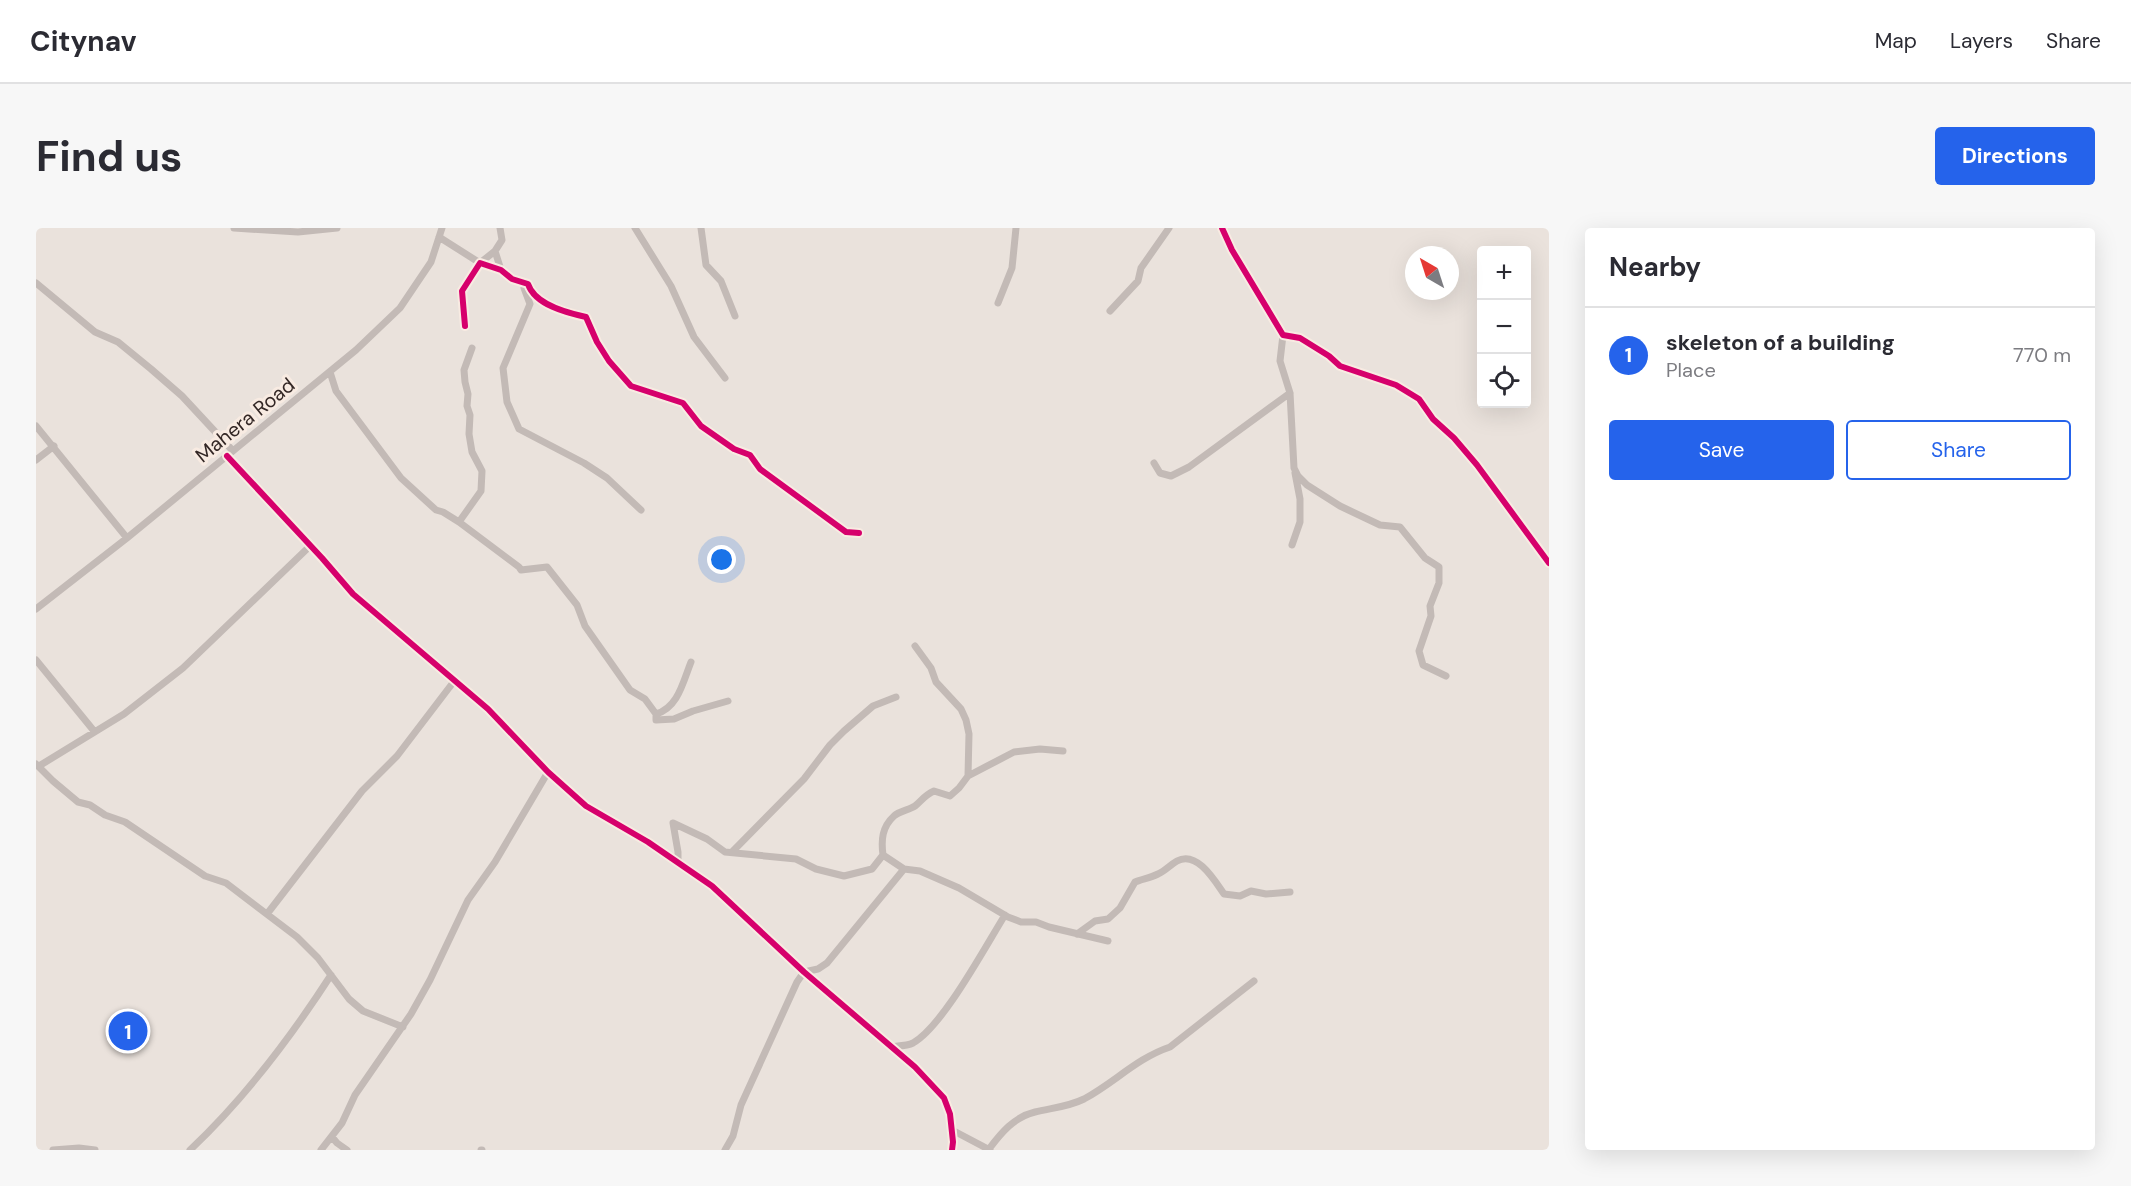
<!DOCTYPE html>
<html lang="en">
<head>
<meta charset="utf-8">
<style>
  body { margin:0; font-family:"DM Sans",sans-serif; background:#f7f7f7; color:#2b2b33 }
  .controls { position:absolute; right:18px; top:18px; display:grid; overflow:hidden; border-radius:6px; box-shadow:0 6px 24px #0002 }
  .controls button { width:54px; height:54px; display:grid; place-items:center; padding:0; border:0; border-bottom:2px solid #e1e1e2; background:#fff; color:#2b2b33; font:30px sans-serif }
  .compass { position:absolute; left:1369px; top:18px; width:54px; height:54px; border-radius:50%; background:#fff; box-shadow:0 6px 24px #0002; rotate:321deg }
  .you { position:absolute; left:686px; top:332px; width:21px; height:21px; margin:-15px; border:4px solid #fff; border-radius:50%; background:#1a73e8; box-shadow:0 0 0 9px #1a73e833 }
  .badge { display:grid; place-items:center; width:39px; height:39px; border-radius:50%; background:#2563eb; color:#fff; font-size:20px; font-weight:700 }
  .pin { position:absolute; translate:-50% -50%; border:3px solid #fff; box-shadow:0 2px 6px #0006 }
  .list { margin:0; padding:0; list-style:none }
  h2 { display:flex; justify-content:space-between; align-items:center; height:78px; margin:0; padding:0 24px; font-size:26px }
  h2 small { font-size:20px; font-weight:400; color:#7c7c81 }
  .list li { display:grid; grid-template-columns:39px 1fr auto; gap:18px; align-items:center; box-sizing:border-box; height:96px; padding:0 24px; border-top:2px solid #e1e1e2 }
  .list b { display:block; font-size:22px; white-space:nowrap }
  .list p { margin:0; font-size:20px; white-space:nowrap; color:#7c7c81 }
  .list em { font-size:20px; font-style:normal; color:#7c7c81 }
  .actions { display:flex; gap:12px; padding:18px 24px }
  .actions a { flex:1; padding:14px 0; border:2px solid #2563eb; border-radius:6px; text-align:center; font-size:21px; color:#2563eb }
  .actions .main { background:#2563eb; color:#fff }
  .icon { flex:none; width:33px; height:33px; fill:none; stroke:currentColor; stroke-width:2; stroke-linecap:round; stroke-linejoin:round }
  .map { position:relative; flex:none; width:1513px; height:922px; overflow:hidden; border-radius:6px }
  header { display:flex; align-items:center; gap:36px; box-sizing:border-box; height:84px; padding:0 30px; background:#fff; border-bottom:2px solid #e1e1e2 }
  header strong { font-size:28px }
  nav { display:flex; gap:33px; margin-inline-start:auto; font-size:21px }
  .intro { display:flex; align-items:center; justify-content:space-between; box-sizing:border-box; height:144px; padding:0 36px }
  h1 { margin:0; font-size:42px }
  .button { padding:15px 27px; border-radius:6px; background:#2563eb; color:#fff; font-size:21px; font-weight:700 }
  main { display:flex; gap:36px; padding:0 36px }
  aside { flex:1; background:#fff; border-radius:6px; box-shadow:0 6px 24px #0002 }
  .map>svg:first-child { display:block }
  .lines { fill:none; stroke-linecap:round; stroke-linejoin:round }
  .street { stroke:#c3bab6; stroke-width:7 }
  .cycleway-casing { stroke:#f8ebe2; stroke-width:10 }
  .cycleway { stroke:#d6006c; stroke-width:6 }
  .labels { text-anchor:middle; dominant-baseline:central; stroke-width:6; stroke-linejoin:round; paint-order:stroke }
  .street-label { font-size:20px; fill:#332725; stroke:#f8ebe2 }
</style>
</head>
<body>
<header>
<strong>Citynav</strong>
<nav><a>Map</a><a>Layers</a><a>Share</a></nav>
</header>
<div class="intro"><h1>Find us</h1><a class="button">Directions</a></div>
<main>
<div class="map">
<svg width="1513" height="922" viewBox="0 0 1513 922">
  <rect width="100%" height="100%" fill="#eae2dc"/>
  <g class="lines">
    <path class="street" d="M198,0L262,4L301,0
      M599,0L635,58L658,109L689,150
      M665,0L670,37L685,53L699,88
      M1186,0L1196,22L1247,107L1264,110L1293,128L1304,138L1360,157L1383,171L1397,191L1418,210L1441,237L1513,335
      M403,9L444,35L459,23L466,12L464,0
      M459,23L465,42
      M0,55L59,104L82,114L115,141L146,168L197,223
      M488,60L494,76L467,140L471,174L483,201L548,235L571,250L605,282
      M962,75L976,40L980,0
      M1074,83L1102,53L1105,40L1133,0
      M429,98L426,63L444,35L465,42L476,51L492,56C499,77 531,85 550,89L561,114L573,133L595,158L647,175L665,198L698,221L714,227L724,241L810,304L823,305
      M1247,107L1244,133L1254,165L1258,240L1262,248L1271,257L1304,278L1344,297L1364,299L1389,330L1403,339V355L1394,378L1395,388L1383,423L1387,437L1410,448
      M294,144L300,163L365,250L400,282L407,284L423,294L483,339L485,342L511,339L541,377L549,398L594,462L609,471L620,486C642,480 647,454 655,434
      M0,198L91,310
      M191,228L286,330L317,366L452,481L512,544L550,578L612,614L676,658L768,744L879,839L908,870L914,886L917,914L916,922
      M0,232L18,218
      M1118,235L1124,245L1135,248L1153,239L1254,165
      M423,294L445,263L446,243L436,224L433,206L434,187L431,178L432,166L429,154L428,142L436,120
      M1256,317L1264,294V271L1259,245
      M0,381L91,310L320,122L364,80L395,34L406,0
      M879,418L895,440L900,454L925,481L930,492L933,506L932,548
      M0,432L58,503
      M620,486V492L638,491L657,483L692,473
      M0,536L17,553L42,574L54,577L69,587L89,594L169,648L190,655L261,709L282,730L313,771L327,783L367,799
      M3,538L88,486L147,440L274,318
      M696,624L768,551L794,517L808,503L837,478L860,469
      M847,627C845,612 846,599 858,588C863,583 873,582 879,578C886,572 889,567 898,563L914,568L923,560L932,548L978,524L1004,521L1027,523
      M642,635V624L637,595L671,611L689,624L760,631L780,641L808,648L836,641L847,627L868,641L791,735L782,741L768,744L761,754L705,877L697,908L689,922
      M868,641L884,643L923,660L972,689L985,694H1000L1013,699L1072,713
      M231,686L326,563L361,528L419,452
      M1041,706L1059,693L1072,691L1084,680L1099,654C1106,651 1114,650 1122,646C1129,643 1134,637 1141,633C1161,622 1179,653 1188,666L1204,668L1215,663L1230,666L1254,664
      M854,819C861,818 871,818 877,815C907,798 949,719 969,687
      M916,902L954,922
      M296,909L301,915L311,922
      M953,921C965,905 978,889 999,884C1015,880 1032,879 1048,871C1078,855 1101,830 1134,819L1218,753
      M17,922L43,920L59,922
      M154,922C208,871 255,809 295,747
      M285,922L306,895L319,867L375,786L394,752L432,672L459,634L512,544
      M445,922H446"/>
    <defs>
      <path id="cycleway" d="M1186,0L1196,22L1247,107L1264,110L1293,128L1304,138L1360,157L1383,171L1397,191L1418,210L1441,237L1513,335
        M429,98L426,63L444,35L465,42L476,51L492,56C499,77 531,85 550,89L561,114L573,133L595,158L647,175L665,198L698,221L714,227L724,241L810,304L823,305
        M191,228L286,330L317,366L452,481L512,544L550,578L612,614L676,658L768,744L879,839L908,870L914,886L917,914L916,922"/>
    </defs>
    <use href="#cycleway" class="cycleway-casing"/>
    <use href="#cycleway" class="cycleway"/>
  </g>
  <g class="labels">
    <g class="street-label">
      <text transform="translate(209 192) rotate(-39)">Mahera Road</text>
    </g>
  </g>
</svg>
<div class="controls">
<button>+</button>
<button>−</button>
<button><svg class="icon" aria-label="locate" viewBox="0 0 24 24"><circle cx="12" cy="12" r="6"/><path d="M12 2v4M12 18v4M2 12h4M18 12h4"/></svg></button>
</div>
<svg class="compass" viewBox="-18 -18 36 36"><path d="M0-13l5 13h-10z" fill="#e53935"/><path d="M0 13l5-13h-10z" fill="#7c7c81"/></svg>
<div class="you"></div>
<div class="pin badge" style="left:92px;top:803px">1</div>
</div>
<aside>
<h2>Nearby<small></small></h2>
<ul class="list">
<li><span class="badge">1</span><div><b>skeleton of a building</b><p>Place</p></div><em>770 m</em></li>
</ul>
<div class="actions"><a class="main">Save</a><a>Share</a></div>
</aside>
</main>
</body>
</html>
